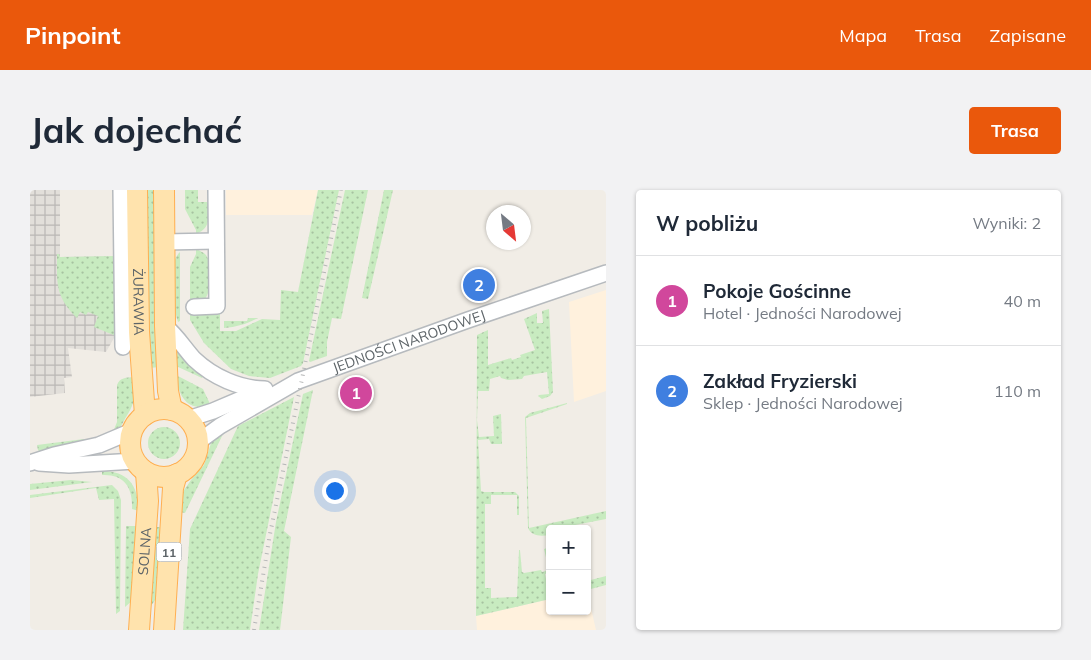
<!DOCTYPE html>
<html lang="pl">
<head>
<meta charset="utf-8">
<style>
  body { margin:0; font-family:Mulish,sans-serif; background:#f2f2f3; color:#1f2937 }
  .controls { position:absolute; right:15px; bottom:15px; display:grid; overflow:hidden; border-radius:5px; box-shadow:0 1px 4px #0004 }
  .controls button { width:45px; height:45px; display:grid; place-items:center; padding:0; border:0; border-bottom:1px solid #e0e1e3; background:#fff; color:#1f2937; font:25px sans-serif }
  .compass { position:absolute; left:456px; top:15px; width:45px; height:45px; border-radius:50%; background:#fff; box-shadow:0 1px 4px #0004; rotate:152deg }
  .you { position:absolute; left:304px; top:300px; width:18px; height:18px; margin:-12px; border:4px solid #fff; border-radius:50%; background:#1a73e8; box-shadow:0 0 0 8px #1a73e833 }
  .badge { display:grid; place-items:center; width:32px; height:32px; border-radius:50%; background:#ea580c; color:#fff; font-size:16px; font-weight:700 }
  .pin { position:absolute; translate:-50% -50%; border:2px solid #fff; box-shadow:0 1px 5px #0006 }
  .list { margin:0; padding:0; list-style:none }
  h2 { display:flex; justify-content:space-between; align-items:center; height:65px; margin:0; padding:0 20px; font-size:21px }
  h2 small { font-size:16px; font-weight:400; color:#747a83 }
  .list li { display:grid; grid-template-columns:32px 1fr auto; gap:15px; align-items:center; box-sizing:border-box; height:90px; padding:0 20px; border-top:1px solid #e0e1e3 }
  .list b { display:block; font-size:19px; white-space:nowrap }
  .list p { margin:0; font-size:16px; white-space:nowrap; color:#747a83 }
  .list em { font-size:16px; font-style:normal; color:#747a83 }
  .map { position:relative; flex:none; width:576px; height:440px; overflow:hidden; border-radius:5px }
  header { display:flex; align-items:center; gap:30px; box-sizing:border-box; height:70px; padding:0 25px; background:#ea580c; color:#fff }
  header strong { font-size:24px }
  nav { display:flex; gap:28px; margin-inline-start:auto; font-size:18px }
  .intro { display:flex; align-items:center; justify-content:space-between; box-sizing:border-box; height:120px; padding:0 30px }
  h1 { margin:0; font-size:35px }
  .button { padding:12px 22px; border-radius:5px; background:#ea580c; color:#fff; font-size:18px; font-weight:700 }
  main { display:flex; gap:30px; padding:0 30px }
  aside { flex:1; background:#fff; border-radius:5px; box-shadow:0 1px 4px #0004 }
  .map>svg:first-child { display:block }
  .commercial { fill:#fff1dd }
  .industrial { fill:url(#industrial-grid) }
  .green { fill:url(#green-dots) }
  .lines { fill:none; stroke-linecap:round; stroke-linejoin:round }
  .minor-casing { stroke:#b6babe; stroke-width:18 }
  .major-casing { stroke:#ffaf51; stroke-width:22 }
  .minor { stroke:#fff; stroke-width:15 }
  .major { stroke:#ffe3ad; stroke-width:20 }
  .rail { stroke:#b5b6b7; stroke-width:4; stroke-dasharray:1 6; stroke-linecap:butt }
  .labels { text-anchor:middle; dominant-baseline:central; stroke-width:4.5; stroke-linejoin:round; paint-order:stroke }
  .shield { fill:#fff; stroke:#8e9295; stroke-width:1 }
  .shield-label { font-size:12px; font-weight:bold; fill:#5d6468 }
  .street-label { font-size:14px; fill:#5d6468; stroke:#fff }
</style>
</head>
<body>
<header>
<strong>Pinpoint</strong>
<nav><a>Mapa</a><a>Trasa</a><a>Zapisane</a></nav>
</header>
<div class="intro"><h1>Jak dojechać</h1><a class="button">Trasa</a></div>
<main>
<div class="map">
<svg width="576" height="440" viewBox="0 0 576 440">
  <defs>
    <pattern id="industrial-grid" width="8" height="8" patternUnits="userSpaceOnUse" patternTransform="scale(1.25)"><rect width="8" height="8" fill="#e2dfda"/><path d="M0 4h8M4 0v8" fill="none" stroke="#bab8b5"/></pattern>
    <pattern id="green-dots" width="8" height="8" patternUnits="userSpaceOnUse" patternTransform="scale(1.25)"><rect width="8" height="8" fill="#c8ebc0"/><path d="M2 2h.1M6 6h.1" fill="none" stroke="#a6c2a0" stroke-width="1.8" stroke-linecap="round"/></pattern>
  </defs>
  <rect width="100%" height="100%" fill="#f1ede6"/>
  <path class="commercial" d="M196,0H288L282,25H196Z
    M576,100V201L544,212L539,112Z
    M557,401L566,440H447L446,426L520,409V421H557Z"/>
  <path class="industrial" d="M0,0H30V67L76,66L84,112V148L76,162L38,158L42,187L34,188L35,203L0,207Z"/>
  <path class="green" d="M115,0H125L129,177L120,178Z
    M155,0H168V12H177L179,14C179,28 180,39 166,44V40L155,19Z
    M288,0H309L273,173L271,176L240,188L219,186L201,179L174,153L160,130V77L166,64V59C170,61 173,62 176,65C182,74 182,103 174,110L190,121V141H206L232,129L250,130L251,100L268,102Z
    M315,0H338L311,129L302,128L297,152V166L280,172L279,171Z
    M354,0H363L338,109L332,108Z
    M150,62V131L148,132C143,117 137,73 150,62Z
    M27,64H29L30,67L85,66L86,146L64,137L68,126L58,122L56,125L50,122L47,128C25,106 27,94 27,64Z
    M519,119L523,202L520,206L512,209L508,206L509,205L519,204L517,182L494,186L492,189L478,190L471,188L470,186L460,189L459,201H448L447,230L449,247L464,246L463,226L471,224L472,254H461L459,249L448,250L451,301L454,302H485L489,306V325H487V305H461V314H455V398H461V408L487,407L489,360H490L492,382L494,383L511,380L512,382L519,380L514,359L520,357V360L516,362L520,375V382L515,384L520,409L446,426L447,145L458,140V175L481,168L482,170L491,167L490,165L505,160L494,129L507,123V133H513L512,121Z
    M218,128H228C217,134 207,137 194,138V131H217Z
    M146,156L174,184L172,188L146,176Z
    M146,185L173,199L181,216C156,221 149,207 146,185Z
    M104,187C105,205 106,212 96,227C92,234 91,238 83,242L87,232V195C90,187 96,188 104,187Z
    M283,200L254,341L261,347L250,440H229L246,332L273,204Z
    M264,207L228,384L220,440H153L160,339L208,236Z
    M537,213V214L496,228L499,338L576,321V329L540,336L541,339H520V345C511,346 502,347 498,338L495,227L500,223Z
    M118 253a16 16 0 1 1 32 0a16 16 0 1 1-32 0Z
    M191,240L193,244L155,323L150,322L152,303L161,290L174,275L182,250Z
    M54,249H57L59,252L10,262L8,260L7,255Z
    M72,281C98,281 108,295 109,321L102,319C103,297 94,284 72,285Z
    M41,290L62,292L0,300V294Z
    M82,295L88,301L91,310L90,421L86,424L84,309L69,310L66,298L0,308V305Z
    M96,336H108L103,410L95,417Z
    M124,337H133L128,406L118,420Z
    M576,386V395L557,400V391Z"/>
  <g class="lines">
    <defs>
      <g id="minor">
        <path d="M91,0L93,157"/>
        <path d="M134,52L186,51"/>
        <path d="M164,117L187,116L186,0"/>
        <path d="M135,136C147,146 154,158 164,169C183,187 210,199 235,199"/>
        <path d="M158,229L183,221L232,200"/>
        <path id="s1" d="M168,252L190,236L268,191L438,130L576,83"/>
        <path d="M0,273L24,265L69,255L102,241"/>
        <path d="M9,273L39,275L105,271"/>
      </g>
      <g id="major">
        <path id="s2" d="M107,0L109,142L115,225"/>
        <path d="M134,0L135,136L138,201L142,220"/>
        <circle cx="134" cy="253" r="34"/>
        <path id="s3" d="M109,440L118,311L116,282"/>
        <path d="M134,440L143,298L147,284"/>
      </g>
    </defs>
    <use href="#minor" class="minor-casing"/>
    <use href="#major" class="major-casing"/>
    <use href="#minor" class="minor"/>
    <use href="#major" class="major"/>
    <path class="rail" d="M224,440L240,344L311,0"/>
  </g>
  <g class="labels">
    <rect class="shield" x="126.5" y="352.5" width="25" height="19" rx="4"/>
    <g class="shield-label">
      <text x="139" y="362">11</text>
    </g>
    <g class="street-label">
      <text stroke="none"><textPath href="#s2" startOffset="112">ŻURAWIA</textPath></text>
      <text stroke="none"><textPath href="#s1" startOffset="235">JEDNOŚCI NARODOWEJ</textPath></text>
      <text stroke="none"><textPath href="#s3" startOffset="79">SOLNA</textPath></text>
    </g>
  </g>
</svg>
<div class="controls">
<button>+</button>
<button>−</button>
</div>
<svg class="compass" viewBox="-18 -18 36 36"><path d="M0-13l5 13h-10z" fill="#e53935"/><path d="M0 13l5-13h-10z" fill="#747a83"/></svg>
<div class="you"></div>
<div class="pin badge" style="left:326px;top:203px;background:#d1479c">1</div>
<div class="pin badge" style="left:449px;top:95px;background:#3f7fe0">2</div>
</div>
<aside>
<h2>W pobliżu<small>Wyniki: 2</small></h2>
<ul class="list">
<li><span class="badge" style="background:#d1479c">1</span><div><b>Pokoje Gościnne</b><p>Hotel · Jedności Narodowej</p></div><em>40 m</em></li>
<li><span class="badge" style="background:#3f7fe0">2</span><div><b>Zakład Fryzierski</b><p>Sklep · Jedności Narodowej</p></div><em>110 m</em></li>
</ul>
</aside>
</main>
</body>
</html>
